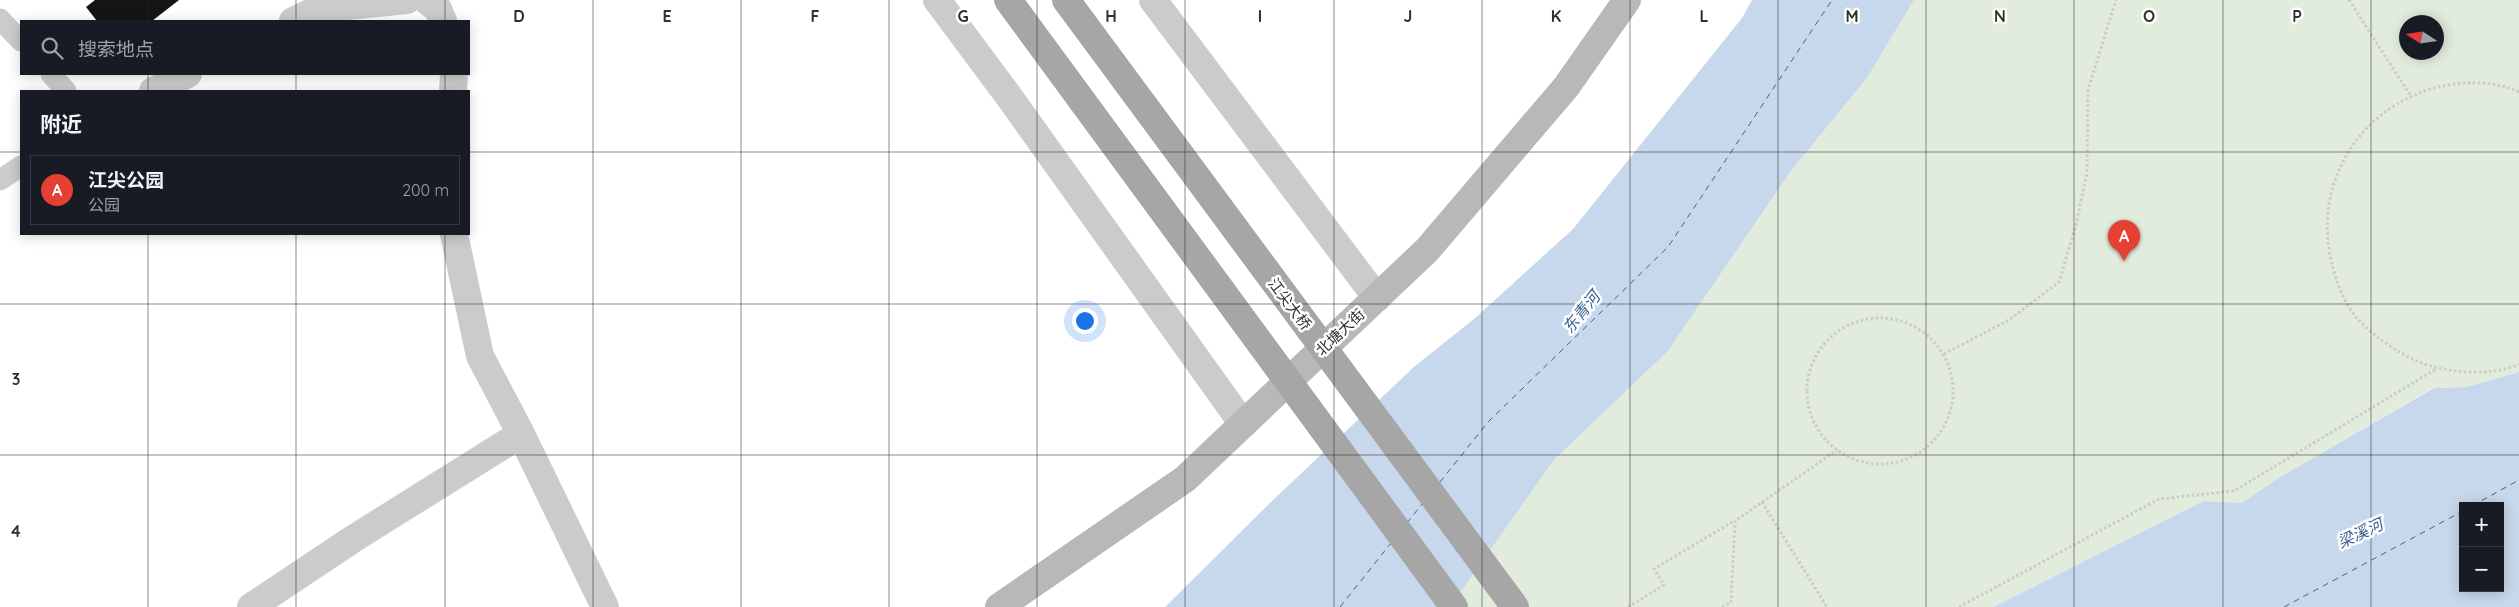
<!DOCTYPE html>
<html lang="zh">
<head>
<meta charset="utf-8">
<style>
  body { margin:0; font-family:Quicksand,"Noto Sans SC",sans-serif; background:#242831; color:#f1f3f6 }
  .controls { position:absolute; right:15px; bottom:15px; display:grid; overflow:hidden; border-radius:0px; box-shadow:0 2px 12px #0003 }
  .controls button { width:45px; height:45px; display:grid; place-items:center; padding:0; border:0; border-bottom:1px solid #363941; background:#171b24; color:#f1f3f6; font:25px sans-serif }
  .compass { position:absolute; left:2399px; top:15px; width:45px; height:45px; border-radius:50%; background:#171b24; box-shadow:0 2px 12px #0003; rotate:282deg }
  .you { position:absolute; left:1084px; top:320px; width:18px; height:18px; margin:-12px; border:4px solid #fff; border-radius:50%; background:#1a73e8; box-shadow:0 0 0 8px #1a73e833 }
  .badge { display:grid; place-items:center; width:32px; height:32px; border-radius:50%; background:#e54031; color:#fff; font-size:16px; font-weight:700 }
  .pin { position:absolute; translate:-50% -41px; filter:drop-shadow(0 1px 2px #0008) }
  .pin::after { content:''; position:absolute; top:26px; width:18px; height:15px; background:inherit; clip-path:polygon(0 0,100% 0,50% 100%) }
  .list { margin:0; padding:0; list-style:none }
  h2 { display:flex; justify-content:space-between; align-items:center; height:65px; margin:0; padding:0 20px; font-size:21px }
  h2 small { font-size:16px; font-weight:400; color:#9ea1a6 }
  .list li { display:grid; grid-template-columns:32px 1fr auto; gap:15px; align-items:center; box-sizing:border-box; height:70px; margin:0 10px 10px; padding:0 10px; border:1px solid #363941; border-radius:0px }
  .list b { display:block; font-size:19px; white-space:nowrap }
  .list p { margin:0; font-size:16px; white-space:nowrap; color:#9ea1a6 }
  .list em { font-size:16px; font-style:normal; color:#9ea1a6 }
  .icon { flex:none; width:28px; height:28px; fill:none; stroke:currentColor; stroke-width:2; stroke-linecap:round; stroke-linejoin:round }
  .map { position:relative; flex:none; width:2519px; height:607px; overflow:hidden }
  .search { position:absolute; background:#171b24; box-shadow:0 2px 12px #0003; left:20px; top:20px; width:450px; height:55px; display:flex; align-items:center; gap:12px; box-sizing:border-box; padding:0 18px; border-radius:0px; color:#9ea1a6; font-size:19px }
  .panel { position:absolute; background:#171b24; box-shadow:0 2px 12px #0003; left:20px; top:90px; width:450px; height:145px; border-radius:0px }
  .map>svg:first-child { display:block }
  .green { fill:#e2ecdc; fill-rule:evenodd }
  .water { fill:#c8d8ec; fill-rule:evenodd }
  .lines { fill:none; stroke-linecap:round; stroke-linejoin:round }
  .ferry { stroke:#3c6390; stroke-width:1; stroke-dasharray:6 5; stroke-linecap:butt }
  .building { fill:#151515 }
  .path { stroke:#cbcbcb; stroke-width:3; stroke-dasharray:2.5 2.5; stroke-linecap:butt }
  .lane { stroke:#cbcbcb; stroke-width:21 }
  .street { stroke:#cbcbcb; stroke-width:28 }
  .secondary { stroke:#b8b8b8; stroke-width:28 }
  .primary-bridge { stroke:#a6a6a6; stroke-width:28 }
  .grid { fill:none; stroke:#2e2e2e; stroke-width:1; stroke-opacity:0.55 }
  .labels { text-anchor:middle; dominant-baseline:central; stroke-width:5; stroke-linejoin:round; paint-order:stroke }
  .street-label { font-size:15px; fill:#2e2e2e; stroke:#fff }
  .water-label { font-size:16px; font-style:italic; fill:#3c6390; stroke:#fff }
  .grid-label { font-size:16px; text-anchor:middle; font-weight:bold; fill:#2e2e2e; stroke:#fff; stroke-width:5; stroke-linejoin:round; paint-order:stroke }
</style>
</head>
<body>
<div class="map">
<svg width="2519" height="607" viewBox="0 0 2519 607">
  <rect width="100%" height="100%" fill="#fff"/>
  <path class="green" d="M1914,0H2519V372L2466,387L2433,388L2280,477L2242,503L2204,501L1993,607H1450L1554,460L1668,351L1791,171L1867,78ZM2406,22H2436V52H2406Z"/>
  <path class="water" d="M1752,0H1914L1867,78L1791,171L1668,351L1554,460L1450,607H1165L1273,500L1415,366L1474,319L1573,229L1742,18Z
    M2519,372V607H1993L2204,501L2242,503L2280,477L2434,388L2466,387ZM2463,506H2500V588H2463Z"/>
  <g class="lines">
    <path class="ferry" d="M1440,482L1488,422L1668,247L1832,0
      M2472,506L2519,480
      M1407,523L1422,504
      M1340,607L1391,543
      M2284,607L2463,511"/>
  </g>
  <path class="building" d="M95,0H179L152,21H97L86,7Z"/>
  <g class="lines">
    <path class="path" d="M2349,0L2410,95
      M2519,92C2492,80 2462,81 2434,88C2357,110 2312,186 2332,264C2336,282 2344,302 2355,316C2373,336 2396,352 2419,362C2446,373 2492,377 2519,364
      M1807 391a73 73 0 1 1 146 0a73 73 0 1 1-146 0Z
      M1944,354L2009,320L2059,282L2076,225L2087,172L2088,90L2116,0
      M1762,502L1827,607
      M1628,607L1664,585L1654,569L1734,521
      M1722,607L1731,603L1735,521L1837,450
      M1959,607L2159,499L2234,491L2436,369"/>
    <path class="lane" d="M0,19L21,41
      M51,74L66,91
      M0,180L21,166"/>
    <path class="street" d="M426,0L438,9L443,21
      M937,0L1010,98L1243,424
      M1153,0L1377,298
      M293,21L318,9L407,0
      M153,91L188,74
      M453,91L454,74
      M454,234L480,356L521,434L605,607
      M251,607L353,539L521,434"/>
    <path class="secondary" d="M999,607L1185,479L1427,250L1566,87L1627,0"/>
    <path class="primary-bridge" d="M1008,0L1454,607
      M1066,0L1515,607"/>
  </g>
  <path class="grid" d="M148,0V21M296,0V21M445,0V21M593,0V607M741,0V607M889,0V607M1037,0V607M1185,0V607M1334,0V607M1482,0V607M1630,0V607M1778,0V607M1926,0V607M2074,0V607M2223,0V607M2371,0V607M148,74V91M296,74V91M445,74V91M0,152H21M469,152H2519M148,234V607M296,234V607M445,234V607M0,304H2519M0,455H2519"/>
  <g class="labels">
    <g class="street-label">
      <text transform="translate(1290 304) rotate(53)">江尖大桥</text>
      <text transform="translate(1340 332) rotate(-43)">北塘大街</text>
    </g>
    <g class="water-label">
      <text transform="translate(1581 312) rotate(-51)">东青河</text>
      <text transform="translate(2360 533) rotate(-25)">梁溪河</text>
    </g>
  </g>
  <g class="grid-label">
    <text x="519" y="22">D</text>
    <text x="667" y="22">E</text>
    <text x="815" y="22">F</text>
    <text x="963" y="22">G</text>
    <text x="1111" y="22">H</text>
    <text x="1260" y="22">I</text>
    <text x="1408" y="22">J</text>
    <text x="1556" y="22">K</text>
    <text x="1704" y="22">L</text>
    <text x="1852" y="22">M</text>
    <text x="2000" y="22">N</text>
    <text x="2149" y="22">O</text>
    <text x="2297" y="22">P</text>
    <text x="16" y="385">3</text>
    <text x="16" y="537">4</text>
  </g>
</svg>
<div class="controls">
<button>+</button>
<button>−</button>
</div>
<svg class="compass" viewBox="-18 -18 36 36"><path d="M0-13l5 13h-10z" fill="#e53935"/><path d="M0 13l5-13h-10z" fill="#9ea1a6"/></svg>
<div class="you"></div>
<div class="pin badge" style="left:2124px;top:261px">A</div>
<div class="search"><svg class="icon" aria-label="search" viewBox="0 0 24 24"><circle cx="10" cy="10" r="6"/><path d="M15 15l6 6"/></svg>搜索地点</div>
<section class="panel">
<h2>附近<small></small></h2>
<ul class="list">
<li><span class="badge">A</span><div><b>江尖公园</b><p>公园</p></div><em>200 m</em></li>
</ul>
</section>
</div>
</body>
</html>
